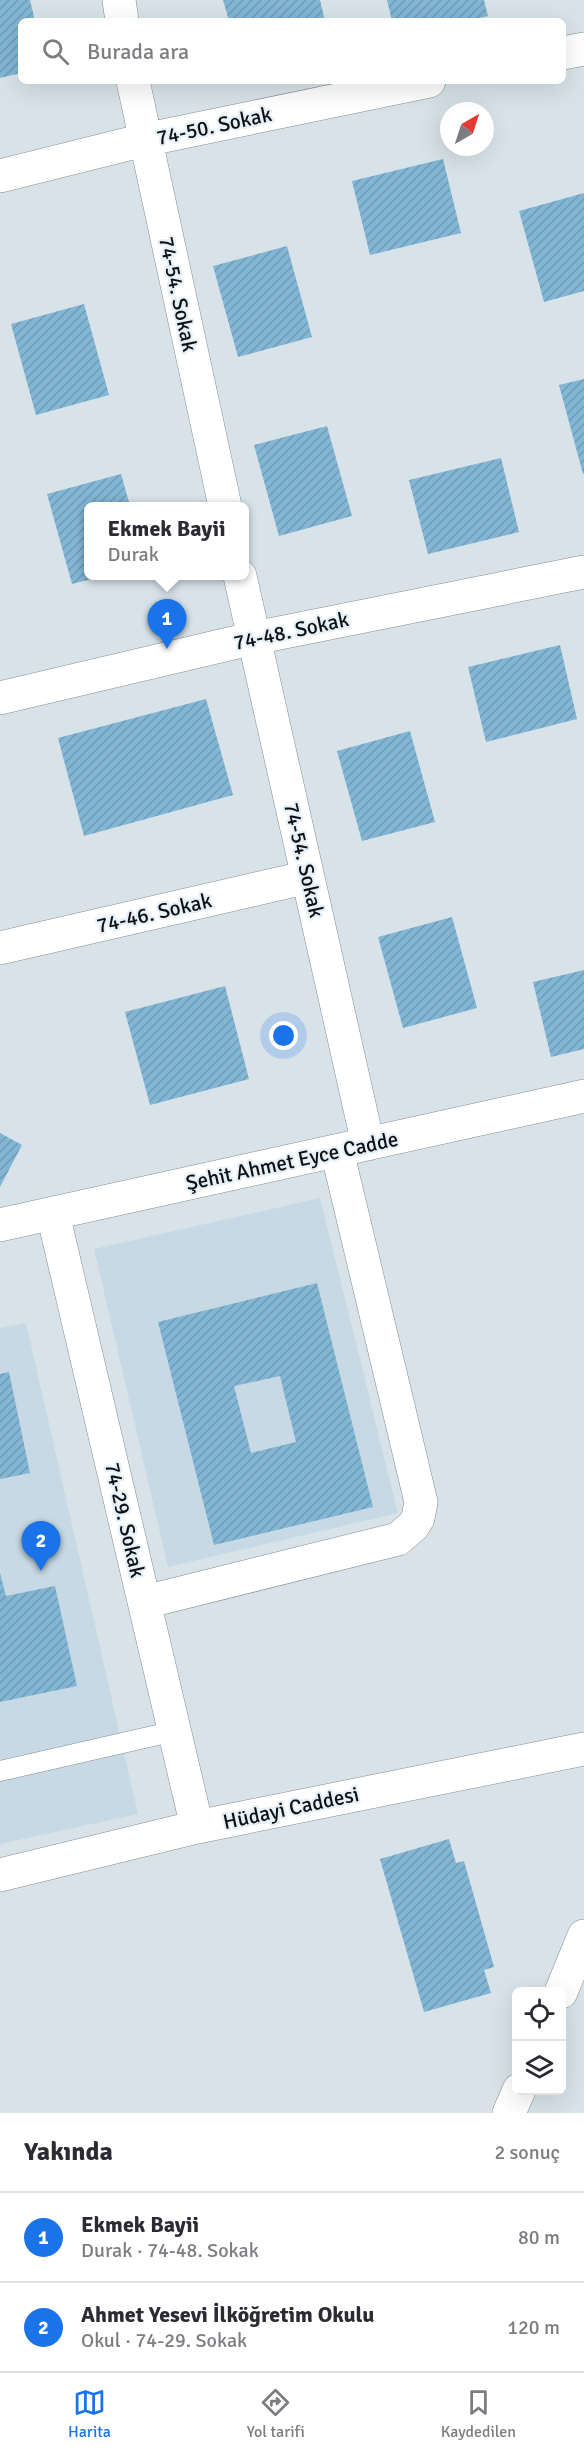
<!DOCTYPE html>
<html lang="tr">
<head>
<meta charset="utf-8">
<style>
  body { margin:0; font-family:Signika,sans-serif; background:#f2f2f3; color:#2b2b33 }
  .controls { position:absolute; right:18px; bottom:18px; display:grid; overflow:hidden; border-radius:9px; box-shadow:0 6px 24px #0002 }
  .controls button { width:54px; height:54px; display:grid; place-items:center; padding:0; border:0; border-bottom:2px solid #e1e1e2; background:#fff; color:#2b2b33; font:30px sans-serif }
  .compass { position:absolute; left:440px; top:102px; width:54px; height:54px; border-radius:50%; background:#fff; box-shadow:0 6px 24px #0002; rotate:39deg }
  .you { position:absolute; left:284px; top:1036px; width:21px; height:21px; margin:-15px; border:4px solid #fff; border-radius:50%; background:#1a73e8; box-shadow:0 0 0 9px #1a73e833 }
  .badge { display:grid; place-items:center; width:39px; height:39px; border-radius:50%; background:#1a73e8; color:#fff; font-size:20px; font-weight:700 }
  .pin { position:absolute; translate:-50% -50px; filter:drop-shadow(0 2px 3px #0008) }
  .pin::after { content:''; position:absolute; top:32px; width:21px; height:18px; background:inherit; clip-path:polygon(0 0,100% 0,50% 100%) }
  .popup { position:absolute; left:84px; top:502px; width:165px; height:78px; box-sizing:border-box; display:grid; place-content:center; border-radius:9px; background:#fff; filter:drop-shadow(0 2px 4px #0005); font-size:20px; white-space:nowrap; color:#7c7c81 }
  .popup b { font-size:22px; color:#2b2b33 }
  .popup::after { content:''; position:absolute; left:50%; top:100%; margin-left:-12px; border:12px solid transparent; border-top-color:#fff }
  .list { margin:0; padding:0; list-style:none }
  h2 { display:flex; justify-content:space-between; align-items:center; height:78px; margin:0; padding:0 24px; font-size:26px }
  h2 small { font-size:20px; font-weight:400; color:#7c7c81 }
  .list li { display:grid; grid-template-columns:39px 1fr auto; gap:18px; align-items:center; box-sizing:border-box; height:90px; padding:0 24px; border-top:2px solid #e1e1e2 }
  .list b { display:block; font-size:22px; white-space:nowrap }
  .list p { margin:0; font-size:20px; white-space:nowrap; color:#7c7c81 }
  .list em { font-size:20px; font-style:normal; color:#7c7c81 }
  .icon { flex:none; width:33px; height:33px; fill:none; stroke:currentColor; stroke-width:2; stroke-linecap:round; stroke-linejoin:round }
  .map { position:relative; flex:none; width:584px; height:2113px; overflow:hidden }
  .search { position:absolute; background:#fff; box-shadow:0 6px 24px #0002; left:18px; right:18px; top:18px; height:66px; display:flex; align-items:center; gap:15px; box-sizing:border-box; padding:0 21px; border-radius:9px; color:#7c7c81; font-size:22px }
  .sheet { height:258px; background:#fff }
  nav { display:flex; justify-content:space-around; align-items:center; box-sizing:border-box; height:84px; border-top:2px solid #e1e1e2; background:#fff; font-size:16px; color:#7c7c81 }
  nav a { display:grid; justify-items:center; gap:3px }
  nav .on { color:#1a73e8 }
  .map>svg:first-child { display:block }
  .built { fill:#c7d9e4 }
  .building { fill:url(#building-hatch); fill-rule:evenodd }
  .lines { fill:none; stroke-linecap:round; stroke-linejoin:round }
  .lane-casing { stroke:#848d93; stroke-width:21 }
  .street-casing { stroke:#848d93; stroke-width:34 }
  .lane { stroke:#fff; stroke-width:20 }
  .street { stroke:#fff; stroke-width:33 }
  .labels { text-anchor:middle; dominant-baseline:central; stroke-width:4.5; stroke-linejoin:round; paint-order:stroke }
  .street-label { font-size:21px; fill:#0c1012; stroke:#e5f0f7 }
</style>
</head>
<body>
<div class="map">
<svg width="584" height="2113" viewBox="0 0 584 2113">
  <defs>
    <pattern id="building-hatch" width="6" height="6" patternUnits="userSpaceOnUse" patternTransform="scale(1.5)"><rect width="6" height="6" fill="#82b6d4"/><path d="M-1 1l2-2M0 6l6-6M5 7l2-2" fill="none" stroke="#6f9bb5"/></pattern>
  </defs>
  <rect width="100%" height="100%" fill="#d8e3e9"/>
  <path class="built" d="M320,1198L398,1513L168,1567L94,1249Z
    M26,1323L138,1814L0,1844V1328Z"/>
  <path class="building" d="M0,0H30L35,21H21V73L0,78Z
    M223,0H320L325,21H229Z
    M387,0H484L488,16L468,21H392Z
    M443,159L461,233L370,255L352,181Z
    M584,193V291L544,302L519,211Z
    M287,246L312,337L238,357L213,266Z
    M84,304L109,395L36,415L11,324Z
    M584,379V474H583L559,385Z
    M327,426L352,516L279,536L254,445Z
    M501,458L519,532L428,554L409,480Z
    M121,474L130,506H89V576H103L72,584L47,494Z
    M560,645L577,719L486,742L468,667Z
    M206,699L233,795L84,836L58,738Z
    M410,731L435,822L362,841L337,751Z
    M452,917L477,1008L403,1028L378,937Z
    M584,970V1049L551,1057L533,982Z
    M225,986L249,1079L150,1105L125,1012Z
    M0,1133L22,1145L0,1187Z
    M317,1283L373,1507L214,1545L158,1322ZM280,1376L296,1442L251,1453L234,1386Z
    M9,1372L30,1473L0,1479V1374Z
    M0,1573L6,1596L55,1586L77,1686L0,1702Z
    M449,1839L456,1863L464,1861L494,1967L484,1970L491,1993L424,2012L380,1859Z"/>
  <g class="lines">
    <defs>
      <path id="lane" d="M0,1771L175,1731"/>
      <path id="street" d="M119,0L122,21
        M563,53L584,49
        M133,81L225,506
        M0,176L144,140L429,81
        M240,576L368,1144
        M0,698L254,638L584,572
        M0,948L308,877
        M53,1214L197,1827
        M0,1225L584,1096
        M145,1602L398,1539L413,1526L418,1518L421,1502L337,1151
        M0,1875L197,1827L584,1749
        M561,1992L584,1936
        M509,2113L519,2090"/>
    </defs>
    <use href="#lane" class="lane-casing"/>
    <use href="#street" class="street-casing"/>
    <use href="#lane" class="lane"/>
    <use href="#street" class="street"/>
  </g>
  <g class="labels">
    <g class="street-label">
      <text transform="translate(214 126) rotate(-12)">74-50. Sokak</text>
      <text transform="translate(178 294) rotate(78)">74-54. Sokak</text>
      <text transform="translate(291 631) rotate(-12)">74-48. Sokak</text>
      <text transform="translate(304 860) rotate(77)">74-54. Sokak</text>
      <text transform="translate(154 913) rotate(-13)">74-46. Sokak</text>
      <text transform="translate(292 1161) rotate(-12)">Şehit Ahmet Eyce Cadde</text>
      <text transform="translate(125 1520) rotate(77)">74-29. Sokak</text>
      <text transform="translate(291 1808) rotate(-12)">Hüdayi Caddesi</text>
    </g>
  </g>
</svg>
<div class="controls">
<button><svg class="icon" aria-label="locate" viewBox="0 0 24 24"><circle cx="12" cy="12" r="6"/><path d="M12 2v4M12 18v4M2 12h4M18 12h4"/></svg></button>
<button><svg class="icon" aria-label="layers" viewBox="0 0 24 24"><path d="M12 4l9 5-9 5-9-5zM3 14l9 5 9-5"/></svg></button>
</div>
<svg class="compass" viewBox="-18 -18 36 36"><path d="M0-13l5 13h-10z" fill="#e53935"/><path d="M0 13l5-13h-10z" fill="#7c7c81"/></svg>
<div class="you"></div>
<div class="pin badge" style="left:167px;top:649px">1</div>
<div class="popup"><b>Ekmek Bayii</b>Durak</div>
<div class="pin badge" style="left:41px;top:1571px">2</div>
<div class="search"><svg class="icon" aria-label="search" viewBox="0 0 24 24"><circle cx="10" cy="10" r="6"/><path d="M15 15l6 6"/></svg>Burada ara</div>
</div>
<section class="sheet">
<h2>Yakında<small>2 sonuç</small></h2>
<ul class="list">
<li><span class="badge">1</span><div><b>Ekmek Bayii</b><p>Durak · 74-48. Sokak</p></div><em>80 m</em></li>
<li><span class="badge">2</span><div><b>Ahmet Yesevi İlköğretim Okulu</b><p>Okul · 74-29. Sokak</p></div><em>120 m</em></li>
</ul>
</section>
<nav>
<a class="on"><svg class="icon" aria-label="map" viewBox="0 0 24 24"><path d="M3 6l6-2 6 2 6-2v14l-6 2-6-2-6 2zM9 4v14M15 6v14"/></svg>Harita</a>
<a><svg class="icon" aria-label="directions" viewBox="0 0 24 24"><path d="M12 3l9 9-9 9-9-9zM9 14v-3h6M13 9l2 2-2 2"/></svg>Yol tarifi</a>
<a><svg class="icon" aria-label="saved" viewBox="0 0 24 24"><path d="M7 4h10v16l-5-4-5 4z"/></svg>Kaydedilen</a>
</nav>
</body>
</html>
